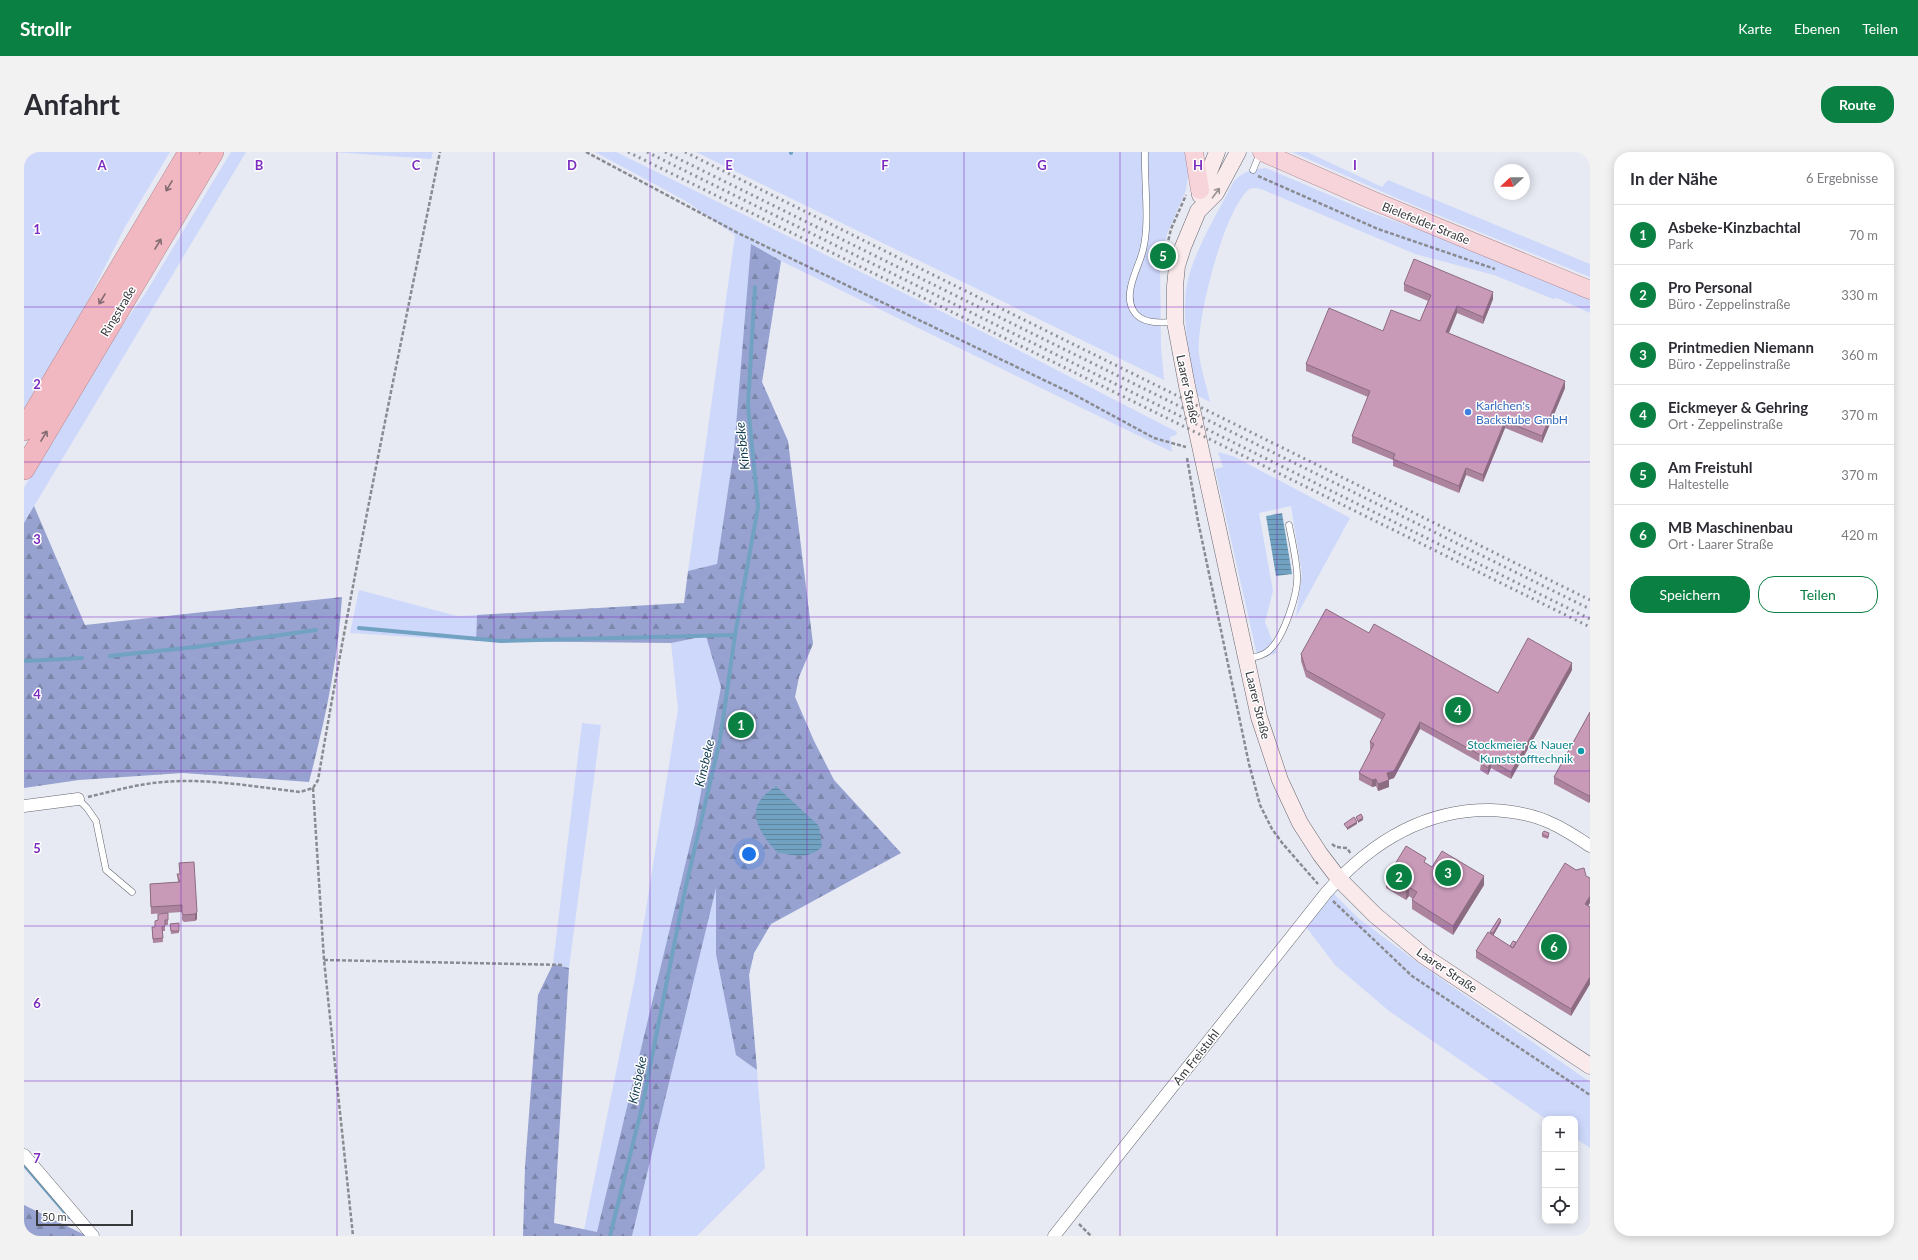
<!DOCTYPE html>
<html lang="de">
<head>
<meta charset="utf-8">
<style>
  body { margin:0; font-family:Lato,sans-serif; background:#f2f2f3; color:#2b2b33 }
  .controls { position:absolute; right:12px; bottom:12px; display:grid; overflow:hidden; border-radius:8px; box-shadow:0 2px 10px #0003 }
  .controls button { width:36px; height:36px; display:grid; place-items:center; padding:0; border:0; border-bottom:1px solid #e1e1e2; background:#fff; color:#2b2b33; font:20px sans-serif }
  .compass { position:absolute; left:1470px; top:12px; width:36px; height:36px; border-radius:50%; background:#fff; box-shadow:0 2px 10px #0003; rotate:248deg }
  .scale { position:absolute; left:12px; bottom:10px; width:97px; box-sizing:border-box; padding-left:4px; border:2px solid #38393d; border-top:0; font-size:11px; line-height:14px; white-space:nowrap; color:#38393d; -webkit-text-stroke:3px #fff; paint-order:stroke }
  .you { position:absolute; left:725px; top:702px; width:14px; height:14px; margin:-10px; border:3px solid #fff; border-radius:50%; background:#1a73e8; box-shadow:0 0 0 6px #1a73e833 }
  .badge { display:grid; place-items:center; width:26px; height:26px; border-radius:50%; background:#0b8043; color:#fff; font-size:13px; font-weight:700 }
  .pin { position:absolute; translate:-50% -50%; border:2px solid #fff; box-shadow:0 1px 4px #0006 }
  .list { margin:0; padding:0; list-style:none }
  h2 { display:flex; justify-content:space-between; align-items:center; height:52px; margin:0; padding:0 16px; font-size:17px }
  h2 small { font-size:13px; font-weight:400; color:#7c7c81 }
  .list li { display:grid; grid-template-columns:26px 1fr auto; gap:12px; align-items:center; box-sizing:border-box; height:60px; padding:0 16px; border-top:1px solid #e1e1e2 }
  .list b { display:block; font-size:15px; white-space:nowrap }
  .list p { margin:0; font-size:13px; white-space:nowrap; color:#7c7c81 }
  .list em { font-size:13px; font-style:normal; color:#7c7c81 }
  .actions { display:flex; gap:8px; padding:12px 16px }
  .actions a { flex:1; padding:9px 0; border:1px solid #0b8043; border-radius:16px; text-align:center; font-size:14px; color:#0b8043 }
  .actions .main { background:#0b8043; color:#fff }
  .icon { flex:none; width:22px; height:22px; fill:none; stroke:currentColor; stroke-width:2; stroke-linecap:round; stroke-linejoin:round }
  .map { position:relative; flex:none; width:1566px; height:1084px; overflow:hidden; border-radius:16px }
  header { display:flex; align-items:center; gap:24px; box-sizing:border-box; height:56px; padding:0 20px; background:#0b8043; color:#fff }
  header strong { font-size:19px }
  nav { display:flex; gap:22px; margin-inline-start:auto; font-size:14px }
  .intro { display:flex; align-items:center; justify-content:space-between; box-sizing:border-box; height:96px; padding:0 24px }
  h1 { margin:0; font-size:28px }
  .button { padding:10px 18px; border-radius:16px; background:#0b8043; color:#fff; font-size:14px; font-weight:700 }
  main { display:flex; gap:24px; padding:0 24px }
  aside { flex:1; background:#fff; border-radius:16px; box-shadow:0 2px 10px #0003 }
  .map>svg:first-child { display:block }
  .green { fill:#ced8fb }
  .forest { fill:url(#forest-firs) }
  .water { fill:url(#water-rules) }
  .lines { fill:none; stroke-linecap:round; stroke-linejoin:round }
  .stream { stroke:#72a2c1; stroke-width:4 }
  .lane-casing { stroke:#63656d; stroke-width:7 }
  .street-casing { stroke:#63656d; stroke-width:13 }
  .secondary-casing { stroke:#63656d; stroke-width:17 }
  .primary-casing { stroke:#b18c93; stroke-width:19 }
  .highway-casing { stroke:#b18c93; stroke-width:22 }
  .path { stroke:#898b91; stroke-width:2.5; stroke-dasharray:4 2; stroke-linecap:butt }
  .lane { stroke:#fff; stroke-width:6 }
  .street { stroke:#fff; stroke-width:12 }
  .secondary { stroke:#fbeaec; stroke-width:16 }
  .primary { stroke:#f7d4da; stroke-width:18 }
  .highway { stroke:#f2b8c1; stroke-width:21 }
  .rail { stroke:#919399; stroke-width:3; stroke-dasharray:2 4; stroke-linecap:butt }
  .wall { fill:#ac849e }
  .shaded-wall { fill:#8c6c81 }
  .building { fill:#c89ab8; stroke:#8c6c81 }
  .oneway { stroke:#826c72 }
  .oneway2 { stroke:#9a9294 }
  .grid { fill:none; stroke:#7b2cbf; stroke-width:1; stroke-opacity:0.55 }
  .shop-dot { fill:#3f7fe0; stroke:#fff; stroke-width:1.5 }
  .culture-dot { fill:#0f9aa8; stroke:#fff; stroke-width:1.5 }
  .labels { text-anchor:middle; dominant-baseline:central; stroke-width:3; stroke-linejoin:round; paint-order:stroke }
  .street-label { font-size:12px; fill:#38393d; stroke:#fff }
  .shop-label { font-size:12px; fill:#366cbe; stroke:#fff; text-anchor:start }
  .culture-label { font-size:12px; fill:#0d838f; stroke:#fff; text-anchor:end }
  .water-label { font-size:13px; font-style:italic; fill:#133c52; stroke:#fff }
  .grid-label { font-size:13px; text-anchor:middle; font-weight:bold; fill:#7b2cbf; stroke:#fff; stroke-width:3; stroke-linejoin:round; paint-order:stroke }
</style>
</head>
<body>
<header>
<strong>Strollr</strong>
<nav><a>Karte</a><a>Ebenen</a><a>Teilen</a></nav>
</header>
<div class="intro"><h1>Anfahrt</h1><a class="button">Route</a></div>
<main>
<div class="map">
<svg width="1566" height="1084" viewBox="0 0 1566 1084">
  <defs>
    <pattern id="forest-firs" width="22" height="20" patternUnits="userSpaceOnUse"><rect width="22" height="20" fill="#97a2d0"/><path d="M5 1l3.5 6h-7zM16 11l3.5 6h-7z" fill="#7c85aa"/></pattern>
    <pattern id="water-rules" width="6" height="5" patternUnits="userSpaceOnUse"><rect width="6" height="5" fill="#72a2c1"/><path d="M0 2.5h6" fill="none" stroke="#5f859e"/></pattern>
  </defs>
  <rect width="100%" height="100%" fill="#e7eaf3"/>
  <path class="green" d="M0,0H146L101,75L44,188L0,261Z
    M207,0H222L0,371V336L82,196L121,142Z
    M309,0H409L407,7Z
    M571,0H592L957,179L1153,280L1152,283L1146,285L1148,300L757,109L738,230L764,289L789,492L775,525L771,545L790,589L810,628L877,701L747,772L730,801L725,823L741,1016L673,1084H557L560,1078L611,826L654,557L647,491L682,484L687,414L664,419L711,83L660,48Z
    M672,0H1163L1164,24L1162,38L1143,82L1136,112L1137,195L1140,228Z
    M1268,0H1283L1358,35L1364,28L1566,112V125L1377,48Z
    M1242,16L1343,59L1431,91L1566,146V161L1533,146L1529,147L1470,123L1391,102L1237,37C1232,36 1227,35 1223,39C1199,63 1172,168 1175,202C1177,218 1183,235 1186,250L1174,244C1166,207 1154,157 1166,120C1176,89 1195,58 1210,29C1220,19 1228,17 1242,16Z
    M1194,300L1211,305L1326,366L1272,465L1278,422L1267,354L1235,361L1249,439L1241,470L1253,501L1234,507L1191,317L1199,315Z
    M335,438L433,464L453,463L452,489L326,481Z
    M558,571L577,573L545,816L529,812Z
    M1310,742L1334,766L1390,808L1566,930V996L1551,986V967H1522L1365,859L1311,813L1282,775Z"/>
  <path class="forest" d="M727,92L757,109L738,230L764,289L789,492L775,525L771,545L790,589L810,628L877,701L747,772L730,801L725,823L733,918L712,903L692,802V736L608,1084H499L501,1015L514,843L529,812L545,816L530,1071L573,1080L671,672L697,535L682,484L647,491L452,489L453,463L660,451L664,419L693,412L710,298Z
    M10,354L61,473L318,445C314,508 301,569 285,630L159,621L55,628L0,636V371Z
    M0,1053L63,1084H0Z"/>
  <path class="water" d="M1258,361L1268,422L1252,424L1242,364Z
    M752,634L795,674L798,695C783,708 773,703 754,701C741,688 723,665 737,647C741,642 747,638 752,634Z"/>
  <g class="lines">
    <path class="stream" d="M767,1V0
      M335,476L477,489L711,483
      M86,504L171,495L292,478
      M0,509L58,506
      M2,1015L45,1065
      M586,1084L618,955L661,738L696,588L711,483L734,355L724,253L731,135"/>
    <defs>
      <path id="lane" d="M1121,0C1120,30 1126,71 1119,98C1115,115 1099,140 1109,158C1116,172 1136,171 1150,170
        M1229,18L1236,1
        M1223,508C1229,505 1238,504 1243,500C1259,489 1275,440 1273,421C1272,405 1268,389 1265,373
        M54,647L63,656L72,669L82,718L108,740"/>
      <path id="street" d="M0,654L54,647
        M0,1003L69,1084
        M1030,1084L1302,741C1345,692 1400,657 1467,658C1488,659 1511,663 1529,672C1542,678 1554,686 1566,694"/>
      <path id="secondary" d="M1214,0L1192,41L1174,59L1159,95L1153,114L1151,134V170L1163,234L1235,565L1256,628L1276,671L1296,702L1315,727L1351,763L1400,804L1566,914
        M1176,43L1193,0"/>
      <path id="primary" d="M1170,0L1176,38
        M1238,0L1350,49L1566,138"/>
      <path id="highway" d="M0,278L165,0
        M0,317L189,0"/>
    </defs>
    <use href="#lane" class="lane-casing"/>
    <use href="#street" class="street-casing"/>
    <use href="#secondary" class="secondary-casing"/>
    <use href="#primary" class="primary-casing"/>
    <use href="#highway" class="highway-casing"/>
    <path class="path" d="M562,0L716,82L1049,242L1130,286L1162,295
      M1234,24L1354,77L1471,117
      M1143,94L1147,77L1162,43
      M1163,306L1174,369L1225,612L1236,653L1248,677L1259,692L1294,732
      M289,636L300,808L329,1084
      M64,645C89,639 114,632 139,630C185,626 231,635 276,640L289,636L294,628C330,417 373,209 416,0
      M1308,692L1312,695L1323,696L1327,702
      M1309,749L1388,824L1566,943
      M300,808L540,813
      M1055,1072L1067,1084"/>
    <use href="#lane" class="lane"/>
    <use href="#street" class="street"/>
    <use href="#secondary" class="secondary"/>
    <use href="#primary" class="primary"/>
    <use href="#highway" class="highway"/>
    <path class="rail" d="M604,0L1566,475
      M623,0L1566,467
      M641,0L1566,457
      M661,0L1566,448"/>
  </g>
  <path class="wall" d="M1380,132L1469,147L1459,172L1433,161L1425,181L1541,236L1518,291L1481,276L1459,330L1442,323L1435,341L1369,314V308L1328,291V284L1344,245L1282,219V212L1359,179L1396,169L1404,149L1380,139Z
    M1345,481L1474,541L1548,518L1487,627L1467,616L1464,623L1456,618L1457,611L1396,577L1370,626L1365,628V635L1354,639L1352,634L1348,635L1335,628V621L1347,598L1346,597V590L1358,568L1282,525L1277,509V502Z
    M1566,560V649L1565,651L1530,632V625Z
    M1518,682L1525,683L1524,687L1518,685Z
    M155,711L173,767L171,769L160,770L158,768V760L127,762L126,732L154,730L153,722H156Z
    M1402,712L1408,715L1460,733L1429,783L1388,757V748L1389,747L1385,744L1382,748L1362,736V727Z
    M1564,754L1566,755V832L1547,864L1452,806V799L1466,782V780L1477,770L1469,784L1486,794Z
    M134,762L144,768V773H141V779H138L139,790L129,791L128,775H131V769L134,768Z
    M155,771V781L147,782L146,772Z"/>
  <path class="shaded-wall" d="M1469,140V147L1459,172V165Z
    M1433,154V161L1422,187V180Z
    M1541,229V236L1518,291V284Z
    M1481,269V276L1459,330V323Z
    M1442,316V323L1435,341V334Z
    M1548,511V518L1487,627V620Z
    M1396,570V577L1370,626L1363,628V621Z
    M1467,609V616L1464,623V616Z
    M1352,627V634L1348,635V628Z
    M1365,628V635L1354,639V632Z
    M1566,642V649L1565,651V644Z
    M1339,666V668L1334,671V669Z
    M1333,670V672L1323,678V676Z
    M1460,724V733L1429,783V774Z
    M1385,735V744L1382,748V739Z
    M1566,744V751L1561,759V752Z
    M173,760V767L171,769V762Z
    M1477,768V770L1469,784V781Z
    M1566,825V832L1547,864V857Z"/>
  <path class="building" d="M1390,107L1469,140L1459,165L1433,154L1422,180L1541,229L1518,284L1481,269L1459,323L1442,316L1435,334L1369,307L1371,302L1328,284L1346,239L1282,212L1305,156L1359,179L1367,158L1396,169L1407,143L1380,132Z
    M1302,457L1345,481L1350,472L1474,541L1504,486L1548,511L1487,620L1467,609L1464,616L1456,611L1460,605L1396,570L1370,619L1363,621L1365,628L1354,632L1352,627L1348,628L1335,621L1350,592L1346,590L1361,562L1282,518L1277,502Z
    M1566,560V642L1565,644L1530,625Z
    M1337,662L1339,666L1334,669L1332,665Z
    M1330,665L1333,670L1323,676L1320,672Z
    M1520,679L1525,681L1524,685L1518,682Z
    M1382,694L1402,706L1400,710L1408,715L1418,699L1460,724L1429,774L1388,748L1393,740L1385,735L1382,739L1362,727Z
    M170,710L173,760L171,762L160,763L158,761V753L127,755L126,732L156,730L153,722H156L155,711Z
    M1541,711L1552,718L1560,716L1562,724L1566,726V744L1561,752L1566,755V825L1547,857L1452,799L1464,780L1489,796Z
    M144,761V768H141V774L138,775L139,786L129,787L128,775H131V769L134,768V762Z
    M1475,766L1477,768L1469,781L1466,780Z
    M155,771V779H147L146,772Z
    M1489,789L1492,790L1489,796L1486,794Z"/>
  <defs><path id="oneway-shaft" d="M-6 0H5M1.5-3L5.5 0L1.5 3" fill="none" stroke-width="1.6" stroke-linecap="round" stroke-linejoin="round"/></defs>
  <g class="oneway">
    <use href="#oneway-shaft" transform="translate(145 34) rotate(121)"/>
    <use href="#oneway-shaft" transform="translate(134 92) rotate(-59)"/>
    <use href="#oneway-shaft" transform="translate(78 147) rotate(121)"/>
    <use href="#oneway-shaft" transform="translate(20 284) rotate(-59)"/>
  </g>
  <use class="oneway2" href="#oneway-shaft" transform="translate(1192 41) rotate(-53)"/>
  <path class="grid" d="M157,0V1084M313,0V1084M470,0V1084M626,0V1084M783,0V1084M940,0V1084M1096,0V1084M1253,0V1084M1409,0V1084M0,155H1566M0,310H1566M0,465H1566M0,619H1566M0,774H1566M0,929H1566"/>
  <circle class="shop-dot" cx="1444" cy="260" r="4"/>
  <circle class="culture-dot" cx="1557" cy="599" r="4"/>
  <g class="labels">
    <g class="street-label">
      <text transform="translate(1402 71) rotate(22)">Bielefelder Straße</text>
      <text transform="translate(94 159) rotate(-59)">Ringstraße</text>
      <text transform="translate(1164 237) rotate(78)">Laarer Straße</text>
      <text transform="translate(1234 553) rotate(76)">Laarer Straße</text>
      <text transform="translate(1423 818) rotate(34)">Laarer Straße</text>
      <text transform="translate(1172 905) rotate(-52)">Am Freistuhl</text>
    </g>
    <g class="shop-label">
      <text x="1452" y="253">Karlchen's<tspan x="1452" dy="14">Backstube GmbH</tspan></text>
    </g>
    <g class="culture-label">
      <text x="1549" y="592">Stockmeier &amp; Nauer<tspan x="1549" dy="14">Kunststofftechnik</tspan></text>
    </g>
    <g class="water-label">
      <text transform="translate(718 294) rotate(-96)">Kinsbeke</text>
      <text transform="translate(680 611) rotate(-77)">Kinsbeke</text>
      <text transform="translate(613 928) rotate(-78)">Kinsbeke</text>
    </g>
  </g>
  <g class="grid-label">
    <text x="78" y="18">A</text>
    <text x="235" y="18">B</text>
    <text x="392" y="18">C</text>
    <text x="548" y="18">D</text>
    <text x="705" y="18">E</text>
    <text x="861" y="18">F</text>
    <text x="1018" y="18">G</text>
    <text x="1174" y="18">H</text>
    <text x="1331" y="18">I</text>
    <text x="13" y="82">1</text>
    <text x="13" y="237">2</text>
    <text x="13" y="392">3</text>
    <text x="13" y="547">4</text>
    <text x="13" y="701">5</text>
    <text x="13" y="856">6</text>
    <text x="13" y="1011">7</text>
  </g>
</svg>
<div class="controls">
<button>+</button>
<button>−</button>
<button><svg class="icon" aria-label="locate" viewBox="0 0 24 24"><circle cx="12" cy="12" r="6"/><path d="M12 2v4M12 18v4M2 12h4M18 12h4"/></svg></button>
</div>
<svg class="compass" viewBox="-18 -18 36 36"><path d="M0-13l5 13h-10z" fill="#e53935"/><path d="M0 13l5-13h-10z" fill="#7c7c81"/></svg>
<div class="scale">50 m</div>
<div class="you"></div>
<div class="pin badge" style="left:717px;top:573px">1</div>
<div class="pin badge" style="left:1375px;top:725px">2</div>
<div class="pin badge" style="left:1424px;top:721px">3</div>
<div class="pin badge" style="left:1434px;top:558px">4</div>
<div class="pin badge" style="left:1139px;top:104px">5</div>
<div class="pin badge" style="left:1530px;top:795px">6</div>
</div>
<aside>
<h2>In der Nähe<small>6 Ergebnisse</small></h2>
<ul class="list">
<li><span class="badge">1</span><div><b>Asbeke-Kinzbachtal</b><p>Park</p></div><em>70 m</em></li>
<li><span class="badge">2</span><div><b>Pro Personal</b><p>Büro · Zeppelinstraße</p></div><em>330 m</em></li>
<li><span class="badge">3</span><div><b>Printmedien Niemann</b><p>Büro · Zeppelinstraße</p></div><em>360 m</em></li>
<li><span class="badge">4</span><div><b>Eickmeyer &amp; Gehring</b><p>Ort · Zeppelinstraße</p></div><em>370 m</em></li>
<li><span class="badge">5</span><div><b>Am Freistuhl</b><p>Haltestelle</p></div><em>370 m</em></li>
<li><span class="badge">6</span><div><b>MB Maschinenbau</b><p>Ort · Laarer Straße</p></div><em>420 m</em></li>
</ul>
<div class="actions"><a class="main">Speichern</a><a>Teilen</a></div>
</aside>
</main>
</body>
</html>
